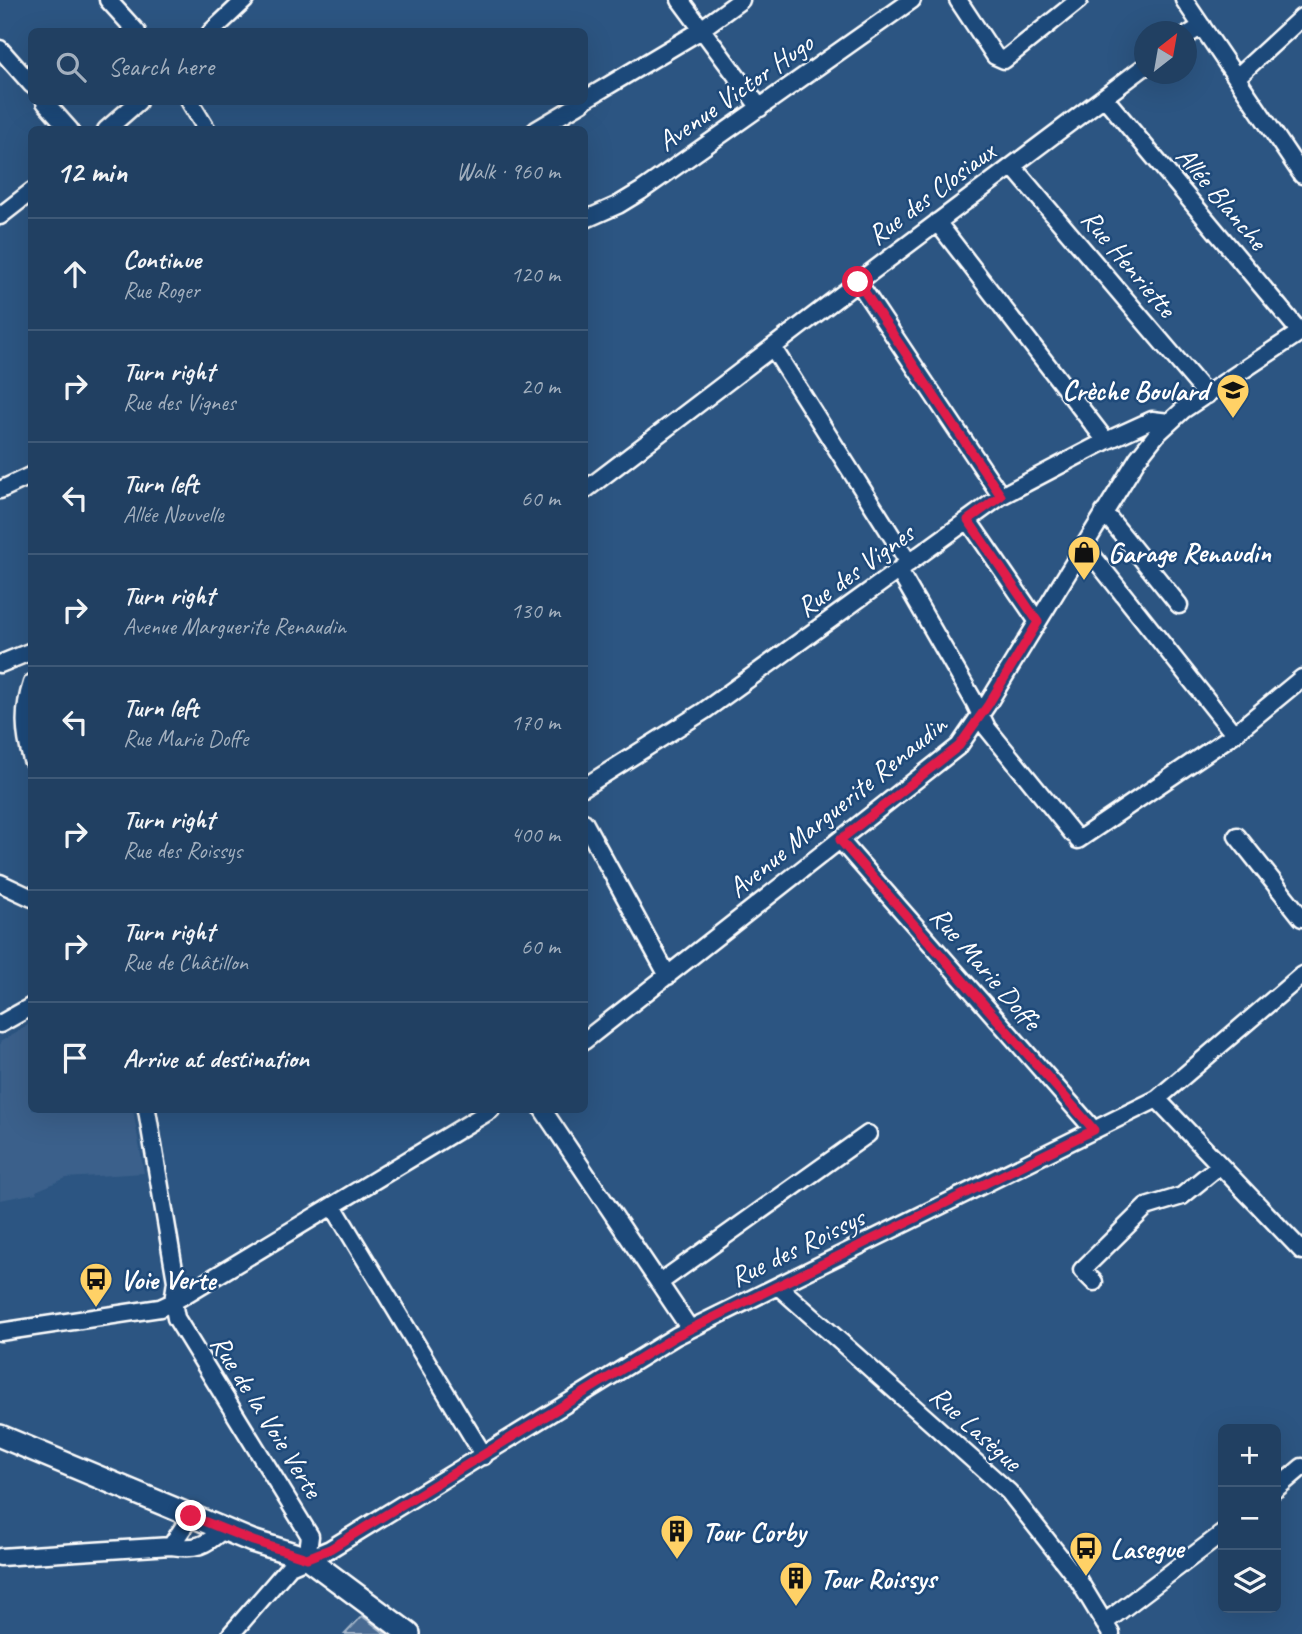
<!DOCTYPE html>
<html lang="en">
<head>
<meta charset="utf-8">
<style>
  body { margin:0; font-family:Caveat,sans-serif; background:#294768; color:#f1f3f6 }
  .controls { position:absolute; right:21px; bottom:21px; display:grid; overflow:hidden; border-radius:10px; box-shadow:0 7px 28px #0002 }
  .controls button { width:63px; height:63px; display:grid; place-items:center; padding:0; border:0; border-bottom:2px solid #3e5977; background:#214062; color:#f1f3f6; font:35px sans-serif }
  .compass { position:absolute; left:1134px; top:21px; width:63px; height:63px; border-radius:50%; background:#214062; box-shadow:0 7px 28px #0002; rotate:31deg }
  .stop { position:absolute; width:21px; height:21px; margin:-16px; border:5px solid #e11d48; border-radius:50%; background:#fff }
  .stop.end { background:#e11d48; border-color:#fff; box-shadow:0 2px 7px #0008 }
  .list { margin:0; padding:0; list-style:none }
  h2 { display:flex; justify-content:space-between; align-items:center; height:91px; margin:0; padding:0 28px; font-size:30px }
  h2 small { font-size:23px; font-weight:400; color:#a2afbe }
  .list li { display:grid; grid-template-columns:46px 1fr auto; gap:21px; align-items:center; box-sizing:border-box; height:112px; padding:0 28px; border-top:2px solid #3e5977 }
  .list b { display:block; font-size:26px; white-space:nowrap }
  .list p { margin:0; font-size:23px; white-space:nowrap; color:#a2afbe }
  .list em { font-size:23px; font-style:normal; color:#a2afbe }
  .icon { flex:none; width:38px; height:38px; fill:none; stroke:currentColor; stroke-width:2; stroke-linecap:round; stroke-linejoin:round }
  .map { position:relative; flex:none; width:1302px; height:1634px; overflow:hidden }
  .search { position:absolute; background:#214062; box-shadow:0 7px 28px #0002; left:28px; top:28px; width:560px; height:77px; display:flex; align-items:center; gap:18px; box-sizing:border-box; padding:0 24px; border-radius:10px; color:#a2afbe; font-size:26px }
  .panel { position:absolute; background:#214062; box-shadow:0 7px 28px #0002; left:28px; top:126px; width:560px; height:987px; border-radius:10px }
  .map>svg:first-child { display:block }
  .built { fill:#3b618b }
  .green { fill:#486b92; stroke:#a4b5c8; stroke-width:2 }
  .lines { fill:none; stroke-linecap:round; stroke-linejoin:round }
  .minor-casing { stroke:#fff; stroke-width:21 }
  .major-casing { stroke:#fff; stroke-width:26 }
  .minor { stroke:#1f4a7a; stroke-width:16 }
  .major { stroke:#1f4a7a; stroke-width:21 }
  .route { stroke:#e11d48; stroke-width:9 }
  .labels { text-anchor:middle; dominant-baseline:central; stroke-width:5; stroke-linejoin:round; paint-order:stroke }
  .street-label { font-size:28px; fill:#fff; stroke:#1f4a7a }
  .poi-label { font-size:28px; font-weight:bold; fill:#fff; stroke:#1f4a7a; text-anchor:start }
</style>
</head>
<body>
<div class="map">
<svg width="1302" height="1634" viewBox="0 0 1302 1634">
  <rect width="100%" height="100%" fill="#2c5582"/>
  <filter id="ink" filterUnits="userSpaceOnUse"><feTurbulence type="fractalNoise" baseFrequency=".0143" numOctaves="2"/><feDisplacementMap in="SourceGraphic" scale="14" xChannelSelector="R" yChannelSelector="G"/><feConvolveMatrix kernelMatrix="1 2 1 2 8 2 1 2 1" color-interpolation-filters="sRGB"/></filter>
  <g filter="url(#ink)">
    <path class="built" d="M31,1023L32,1110H133L144,1173L66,1178L36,1191L37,1193L0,1200V1042Z"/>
    <path class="green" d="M362,1616L386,1634H345Z"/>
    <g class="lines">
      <defs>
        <path id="minor" d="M108,0L137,32
          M680,0L760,108
          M958,0L995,56L1004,60L1079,0
          M1184,0L1302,175
          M211,32L245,0
          M1186,36L1202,26
          M0,49L32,85
          M1237,77L1302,17
          M1104,97L1300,332
          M584,100L693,35L741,0
          M45,102L70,130
          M190,102L207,130
          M106,130L138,102
          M536,130L583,102
          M1012,166L1207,395
          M0,216L32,191
          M584,220L618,205L641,191L912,0
          M937,222L1106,441
          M858,282L1001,496
          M773,348L909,563
          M0,490L32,475
          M584,491L858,282L1144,67
          M1104,512L1179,605
          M968,520L1038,622
          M1084,545L1234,734
          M899,571L975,703L987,728L1073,834
          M0,664L32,651
          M32,683C23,710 24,733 32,760
          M584,787L704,711L1001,496L1106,441L1152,420L1169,422
          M584,822L668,976
          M1237,836L1302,918
          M840,840L1094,1130
          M1078,840L1234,734L1302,678
          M0,883L32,898
          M0,1024L32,1006
          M584,1041L959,746L987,705L1138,458L1157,434L1183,410L1302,331
          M1157,1099L1302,1251
          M147,1110L176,1281L173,1302L176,1318L310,1536L307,1558
          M543,1110L690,1329
          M333,1206L484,1456
          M1094,1282L1082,1270L1146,1207L1182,1196L1220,1165
          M659,1283L868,1134
          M778,1286L1009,1492L1079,1581L1111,1634
          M0,1332L160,1308L173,1302L491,1110
          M1276,1489L1302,1467
          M171,1546L191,1516
          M0,1557L171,1546C196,1550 205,1546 224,1529
          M1104,1623L1223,1533
          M231,1634L290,1566L330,1549L676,1336L1157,1099L1302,975"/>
        <path id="major" d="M0,1436L252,1541L307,1558L409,1634"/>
      </defs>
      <use href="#minor" class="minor-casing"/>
      <use href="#major" class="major-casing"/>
      <use href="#minor" class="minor"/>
      <use href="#major" class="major"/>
    </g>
  </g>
  <g class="lines" filter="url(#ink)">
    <path class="route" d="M191,1516L253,1541L307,1558L330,1549L676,1336L1094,1130L840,840L959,746L988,705L1038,622L968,520L1001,496L858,282"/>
  </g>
  <defs>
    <symbol id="school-pin" viewBox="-11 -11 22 30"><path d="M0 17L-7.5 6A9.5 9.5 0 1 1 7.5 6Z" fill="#ffd166" stroke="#1f4a7a"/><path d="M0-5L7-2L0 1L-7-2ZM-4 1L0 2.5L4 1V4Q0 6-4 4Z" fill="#111"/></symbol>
    <symbol id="shop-pin" viewBox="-11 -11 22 30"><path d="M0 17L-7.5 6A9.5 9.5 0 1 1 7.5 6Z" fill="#ffd166" stroke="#1f4a7a"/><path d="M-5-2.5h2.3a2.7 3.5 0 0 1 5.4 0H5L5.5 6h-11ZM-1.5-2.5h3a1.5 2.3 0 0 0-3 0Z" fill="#111"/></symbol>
    <symbol id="bus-pin" viewBox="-11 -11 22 30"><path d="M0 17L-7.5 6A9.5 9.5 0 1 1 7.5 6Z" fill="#ffd166" stroke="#1f4a7a"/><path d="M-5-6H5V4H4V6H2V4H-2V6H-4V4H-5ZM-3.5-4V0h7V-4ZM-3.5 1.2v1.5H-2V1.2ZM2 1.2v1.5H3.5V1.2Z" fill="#111"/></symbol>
    <symbol id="building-pin" viewBox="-11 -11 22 30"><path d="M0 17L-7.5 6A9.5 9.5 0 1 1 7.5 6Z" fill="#ffd166" stroke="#1f4a7a"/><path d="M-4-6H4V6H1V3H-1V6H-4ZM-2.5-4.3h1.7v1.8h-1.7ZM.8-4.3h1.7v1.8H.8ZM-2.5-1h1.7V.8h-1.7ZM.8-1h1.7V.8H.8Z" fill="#111"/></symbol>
  </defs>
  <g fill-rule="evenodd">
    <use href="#school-pin" x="1214" y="371" width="38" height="52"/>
    <use href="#shop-pin" x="1065" y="533" width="38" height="52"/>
    <use href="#bus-pin" x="77" y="1260" width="38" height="52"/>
    <use href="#building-pin" x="658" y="1512" width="38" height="52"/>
    <use href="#bus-pin" x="1067" y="1529" width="38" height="52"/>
    <use href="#building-pin" x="777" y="1559" width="38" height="52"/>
  </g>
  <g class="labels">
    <g class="street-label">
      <text transform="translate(735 92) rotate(-35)">Avenue Victor Hugo</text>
      <text transform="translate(931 193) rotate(-37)">Rue des Closiaux</text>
      <text transform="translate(1222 198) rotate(50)">Allée Blanche</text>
      <text transform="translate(1129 263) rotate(50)">Rue Henriette</text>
      <text transform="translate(855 570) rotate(-36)">Rue des Vignes</text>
      <text transform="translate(837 806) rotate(-39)">Avenue Marguerite Renaudin</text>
      <text transform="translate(986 968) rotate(49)">Rue Marie Doffe</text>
      <text transform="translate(797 1247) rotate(-26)">Rue des Roissys</text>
      <text transform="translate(267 1416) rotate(58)">Rue de la Voie Verte</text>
      <text transform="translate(976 1428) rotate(42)">Rue Lasègue</text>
    </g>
    <g class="poi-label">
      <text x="1208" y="390" text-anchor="end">Crèche Boulard</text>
      <text x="1108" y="552">Garage Renaudin</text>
      <text x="120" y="1279">Voie Verte</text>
      <text x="702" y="1531">Tour Corby</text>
      <text x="1110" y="1548">Lasegue</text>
      <text x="820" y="1578">Tour Roissys</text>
    </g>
  </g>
</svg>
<div class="controls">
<button>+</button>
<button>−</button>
<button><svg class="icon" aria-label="layers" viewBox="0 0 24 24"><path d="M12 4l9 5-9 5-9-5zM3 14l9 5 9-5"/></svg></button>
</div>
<svg class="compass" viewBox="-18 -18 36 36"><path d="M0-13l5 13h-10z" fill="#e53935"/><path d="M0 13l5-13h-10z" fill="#a2afbe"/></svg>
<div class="stop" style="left:858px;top:282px"></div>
<div class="stop end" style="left:191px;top:1516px"></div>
<div class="search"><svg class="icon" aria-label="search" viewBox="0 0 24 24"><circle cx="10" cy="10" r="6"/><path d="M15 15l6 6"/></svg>Search here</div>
<section class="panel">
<h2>12 min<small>Walk · 960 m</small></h2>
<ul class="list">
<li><svg class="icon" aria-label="ahead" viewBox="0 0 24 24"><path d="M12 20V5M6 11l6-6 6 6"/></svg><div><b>Continue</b><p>Rue Roger</p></div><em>120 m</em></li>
<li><svg class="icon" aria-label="right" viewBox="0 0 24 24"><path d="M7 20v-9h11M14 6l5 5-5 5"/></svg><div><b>Turn right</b><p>Rue des Vignes</p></div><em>20 m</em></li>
<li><svg class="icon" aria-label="left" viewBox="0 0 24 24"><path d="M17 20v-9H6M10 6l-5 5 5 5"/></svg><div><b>Turn left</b><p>Allée Nouvelle</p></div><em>60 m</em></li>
<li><svg class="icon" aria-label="right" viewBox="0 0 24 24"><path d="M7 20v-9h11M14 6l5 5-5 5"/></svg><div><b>Turn right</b><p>Avenue Marguerite Renaudin</p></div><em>130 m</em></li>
<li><svg class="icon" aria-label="left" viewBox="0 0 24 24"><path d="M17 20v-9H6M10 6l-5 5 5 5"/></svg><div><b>Turn left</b><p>Rue Marie Doffe</p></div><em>170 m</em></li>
<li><svg class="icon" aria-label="right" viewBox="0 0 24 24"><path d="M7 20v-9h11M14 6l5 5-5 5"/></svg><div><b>Turn right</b><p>Rue des Roissys</p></div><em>400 m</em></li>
<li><svg class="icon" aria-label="right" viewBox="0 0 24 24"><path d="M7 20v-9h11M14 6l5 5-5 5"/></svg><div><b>Turn right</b><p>Rue de Châtillon</p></div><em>60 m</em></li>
<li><svg class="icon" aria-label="arrive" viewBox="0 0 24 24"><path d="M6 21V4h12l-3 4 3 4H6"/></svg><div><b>Arrive at destination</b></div></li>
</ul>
</section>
</div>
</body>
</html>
